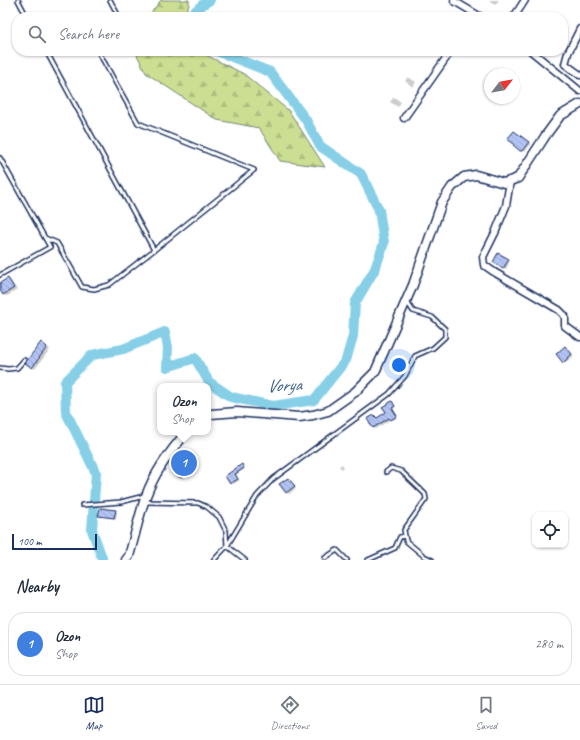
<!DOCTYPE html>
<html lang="en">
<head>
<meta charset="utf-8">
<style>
  body { margin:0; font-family:Caveat,sans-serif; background:#f6f6f7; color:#1f2937 }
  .controls { position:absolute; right:12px; bottom:12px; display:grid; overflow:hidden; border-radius:8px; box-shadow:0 1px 3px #0004 }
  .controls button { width:36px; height:36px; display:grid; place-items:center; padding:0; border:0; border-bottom:1px solid #e0e1e3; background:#fff; color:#1f2937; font:20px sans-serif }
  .compass { position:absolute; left:484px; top:68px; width:36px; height:36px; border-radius:50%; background:#fff; box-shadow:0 1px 3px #0004; rotate:59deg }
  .scale { position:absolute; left:12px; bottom:10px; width:85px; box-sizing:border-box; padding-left:4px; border:2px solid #1b2f5e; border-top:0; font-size:11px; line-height:14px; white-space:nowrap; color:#1b2f5e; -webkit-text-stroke:3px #fff; paint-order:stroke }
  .you { position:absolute; left:399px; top:365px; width:14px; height:14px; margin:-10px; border:3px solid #fff; border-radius:50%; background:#1a73e8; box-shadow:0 0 0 6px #1a73e833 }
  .badge { display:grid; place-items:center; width:26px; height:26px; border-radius:50%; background:#1b2f5e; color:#fff; font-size:13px; font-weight:700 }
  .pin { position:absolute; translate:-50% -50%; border:2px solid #fff; box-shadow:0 1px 4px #0006 }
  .popup { position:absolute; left:157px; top:383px; width:54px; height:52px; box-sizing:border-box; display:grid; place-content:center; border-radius:8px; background:#fff; filter:drop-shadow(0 1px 3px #0005); font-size:13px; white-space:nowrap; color:#747a83 }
  .popup b { font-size:15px; color:#1f2937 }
  .popup::after { content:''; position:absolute; left:50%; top:100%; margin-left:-8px; border:8px solid transparent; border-top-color:#fff }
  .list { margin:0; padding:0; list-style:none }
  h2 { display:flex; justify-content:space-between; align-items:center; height:52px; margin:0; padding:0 16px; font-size:17px }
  h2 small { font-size:13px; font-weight:400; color:#747a83 }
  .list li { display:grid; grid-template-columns:26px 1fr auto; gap:12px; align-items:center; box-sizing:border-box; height:64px; margin:0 8px 8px; padding:0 8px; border:1px solid #e0e1e3; border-radius:16px }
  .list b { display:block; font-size:15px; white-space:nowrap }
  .list p { margin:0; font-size:13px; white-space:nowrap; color:#747a83 }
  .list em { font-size:13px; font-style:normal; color:#747a83 }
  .icon { flex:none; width:22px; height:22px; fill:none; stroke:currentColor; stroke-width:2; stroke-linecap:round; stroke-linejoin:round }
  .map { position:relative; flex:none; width:580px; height:560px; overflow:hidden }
  .search { position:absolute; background:#fff; box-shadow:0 1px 3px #0004; left:12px; right:12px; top:12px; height:44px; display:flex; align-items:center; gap:10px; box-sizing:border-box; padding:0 14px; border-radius:16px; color:#747a83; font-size:15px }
  .sheet { height:124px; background:#fff }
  nav { display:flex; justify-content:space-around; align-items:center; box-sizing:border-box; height:56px; border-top:1px solid #e0e1e3; background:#fff; font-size:11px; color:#747a83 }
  nav a { display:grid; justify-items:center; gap:2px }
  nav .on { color:#1b2f5e }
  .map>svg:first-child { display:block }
  .forest { fill:url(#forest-firs); stroke:#748678 }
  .shadow { fill:#0003 }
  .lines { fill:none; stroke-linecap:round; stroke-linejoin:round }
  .river { stroke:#87cfe7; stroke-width:10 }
  .building { fill:url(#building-back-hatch); stroke:#1b2f5e }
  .service-casing { stroke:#1b2f5e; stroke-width:6 }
  .minor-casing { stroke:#1b2f5e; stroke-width:9 }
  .tertiary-casing { stroke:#1b2f5e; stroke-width:11 }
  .service { stroke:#fff; stroke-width:3 }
  .minor { stroke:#fff; stroke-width:6 }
  .tertiary { stroke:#fff; stroke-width:8 }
  .labels { text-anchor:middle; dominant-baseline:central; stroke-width:3.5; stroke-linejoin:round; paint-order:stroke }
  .water-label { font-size:18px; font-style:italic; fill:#3b5f87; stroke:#fff }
</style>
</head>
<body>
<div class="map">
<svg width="580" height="560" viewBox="0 0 580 560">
  <defs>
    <pattern id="forest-firs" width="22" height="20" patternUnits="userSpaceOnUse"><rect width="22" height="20" fill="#ccde92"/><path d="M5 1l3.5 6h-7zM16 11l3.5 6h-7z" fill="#afbf80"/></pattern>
    <pattern id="building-back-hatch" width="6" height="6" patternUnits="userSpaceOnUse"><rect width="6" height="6" fill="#b3c3f3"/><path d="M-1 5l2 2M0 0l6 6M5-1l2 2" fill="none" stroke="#99a8d3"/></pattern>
  </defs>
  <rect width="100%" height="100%" fill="#fff"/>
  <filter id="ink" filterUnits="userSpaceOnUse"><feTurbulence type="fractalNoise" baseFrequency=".025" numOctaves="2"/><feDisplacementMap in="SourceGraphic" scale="8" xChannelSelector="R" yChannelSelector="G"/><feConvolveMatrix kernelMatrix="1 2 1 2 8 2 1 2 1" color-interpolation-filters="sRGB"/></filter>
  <g filter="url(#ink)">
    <path class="forest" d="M161,0H189V5L183,17H148Z
      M135,51H198L244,74L289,111L325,167L280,161L259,128L217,120L146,73Z"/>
    <path class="shadow" d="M489,0H499L495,5Z
      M491,51H498L500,52L497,55Z
      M408,77L416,82L413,87L405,81Z
      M394,97L401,102L398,107L390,102Z
      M517,134L531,144L525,152L521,150Z
      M499,254L510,261L506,269L494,262Z
      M8,279L11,281L17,290L7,296L4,295L0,288V284Z
      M44,345L50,349L35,369L32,367Z
      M566,347L574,356L565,363L563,362Z
      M392,402L396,407L393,409L398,417L393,420L391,419L376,429L374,428V416L377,419L387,413Z
      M182,462L191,467L183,479L175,473Z
      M342,464L344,467L342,469L339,466Z
      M242,466L245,469L236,475L240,480L233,484L226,476Z
      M288,479L296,488L289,494L281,485Z
      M115,511L117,512L116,519L101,516Z"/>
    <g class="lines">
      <path class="river" d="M189,17L202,5L210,0
        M102,560V558L92,530L96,473L66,412L65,382L92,355L123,349L165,332L168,348L167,367L195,358L209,382L231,397L273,406L314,400L346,360L353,336L355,303L375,269L384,243L379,210L361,174L320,146L306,120L270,72L217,51"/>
    </g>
    <path class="building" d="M514,131L529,142L522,151H520L513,145L514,144L507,139Z
      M498,253L509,259L503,269L493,262Z
      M8,278L14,288L3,295L0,290V283Z
      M41,342L47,347L32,368L25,363Z
      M565,346L572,354L563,363L556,354Z
      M392,401L395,406L392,408L397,416L391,420L389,418L373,428L367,419L374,415L377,418L386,412L382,407Z
      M182,461L189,466L181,478L173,473Z
      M242,464L244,468L235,474L238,479L230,484L225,476Z
      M288,478L295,486L286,493L279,484Z
      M100,508L116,510L114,518L98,516Z"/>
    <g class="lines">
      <defs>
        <path id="service" d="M18,0L27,17
          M110,0L119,17
          M98,51L138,123L254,170L154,250
          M0,158L50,247L0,275
          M45,238L57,243L82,287L94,289L109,285L154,250L46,51
          M0,368L8,369L17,368L24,360
          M386,472L391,468L401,471L425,494L426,499L404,530L406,541L424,556L432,560
          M146,502L198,503L207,507L219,517L226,531L227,546L257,496L273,479L389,394L405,376L415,356L433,348L445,337V329L432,317L413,311L407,302
          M82,505L121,502L144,496
          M325,558L337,550L347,560
          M214,560L227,546L245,560
          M368,560L395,548L400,537L405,536"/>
        <path id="minor" d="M454,1L481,17
          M514,17L525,0
          M580,29L568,53L565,64L580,75
          M531,51L580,91
          M404,118L451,51
          M510,181L506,206L495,233L483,257L484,265L494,272L559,310L565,316V326L580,337"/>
        <path id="tertiary" d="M208,416L211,414L237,412L299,417L313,415L328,411L355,392L375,372L413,285L442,202L452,187L464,177L476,175L504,183L518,178L546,135L560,116L580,104
          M126,560L129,556C135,536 139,515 146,496C154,474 171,450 187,432"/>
      </defs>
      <use href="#service" class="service-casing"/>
      <use href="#minor" class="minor-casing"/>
      <use href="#tertiary" class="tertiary-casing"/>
      <use href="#service" class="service"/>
      <use href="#minor" class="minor"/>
      <use href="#tertiary" class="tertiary"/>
    </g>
  </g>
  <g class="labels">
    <g class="water-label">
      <text transform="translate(284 385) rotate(-3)">Vorya</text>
    </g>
  </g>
</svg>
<div class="controls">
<button><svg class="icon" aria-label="locate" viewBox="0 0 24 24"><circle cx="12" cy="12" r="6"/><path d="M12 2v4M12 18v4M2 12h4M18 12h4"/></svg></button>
</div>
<svg class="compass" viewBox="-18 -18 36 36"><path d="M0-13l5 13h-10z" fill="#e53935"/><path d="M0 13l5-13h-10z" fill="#747a83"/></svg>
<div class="scale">100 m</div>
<div class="you"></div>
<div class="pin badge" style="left:184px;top:463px;background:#3f7fe0">1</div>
<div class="popup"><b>Ozon</b>Shop</div>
<div class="search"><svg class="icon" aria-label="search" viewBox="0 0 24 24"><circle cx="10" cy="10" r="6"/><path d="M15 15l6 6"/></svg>Search here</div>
</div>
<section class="sheet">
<h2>Nearby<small></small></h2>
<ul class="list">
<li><span class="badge" style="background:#3f7fe0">1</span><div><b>Ozon</b><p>Shop</p></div><em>280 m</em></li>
</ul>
</section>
<nav>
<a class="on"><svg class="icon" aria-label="map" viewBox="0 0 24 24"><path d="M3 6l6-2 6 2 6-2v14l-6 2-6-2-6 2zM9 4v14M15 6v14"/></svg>Map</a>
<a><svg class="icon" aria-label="directions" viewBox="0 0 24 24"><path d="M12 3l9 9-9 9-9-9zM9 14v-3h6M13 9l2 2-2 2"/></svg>Directions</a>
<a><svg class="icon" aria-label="saved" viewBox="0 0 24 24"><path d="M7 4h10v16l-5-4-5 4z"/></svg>Saved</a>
</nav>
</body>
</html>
